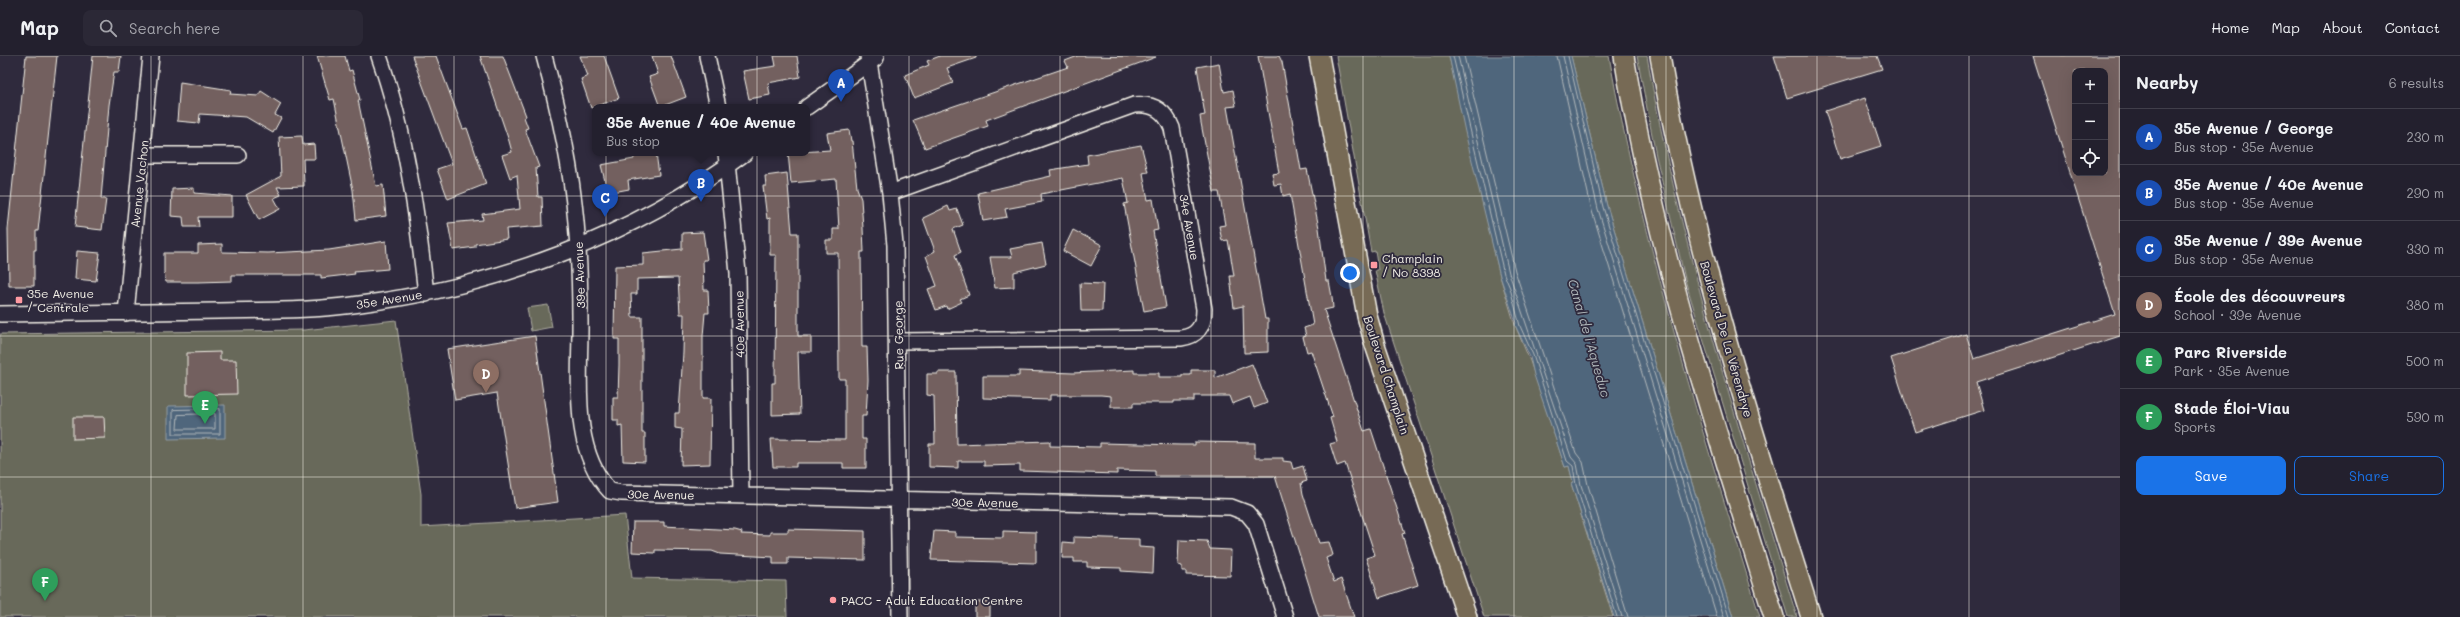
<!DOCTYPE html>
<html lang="en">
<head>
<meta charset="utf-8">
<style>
  body { margin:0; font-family:Mali,sans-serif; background:#2b2836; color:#f1f3f6 }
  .controls { position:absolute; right:12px; top:12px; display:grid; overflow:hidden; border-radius:8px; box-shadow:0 4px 16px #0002 }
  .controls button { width:36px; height:36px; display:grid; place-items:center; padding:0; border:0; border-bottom:1px solid #403e4a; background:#23202e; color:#f1f3f6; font:20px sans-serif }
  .you { position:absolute; left:1350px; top:217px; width:14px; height:14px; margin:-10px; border:3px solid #fff; border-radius:50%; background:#1a73e8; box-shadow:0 0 0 6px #1a73e833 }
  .badge { display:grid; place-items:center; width:26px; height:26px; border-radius:50%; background:#1a73e8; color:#fff; font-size:13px; font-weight:700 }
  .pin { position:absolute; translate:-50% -33px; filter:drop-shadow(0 1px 2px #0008) }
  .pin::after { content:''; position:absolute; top:21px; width:14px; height:12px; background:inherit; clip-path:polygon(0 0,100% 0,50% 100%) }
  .popup { position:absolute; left:592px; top:48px; width:218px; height:52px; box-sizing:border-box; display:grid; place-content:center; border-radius:8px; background:#23202e; filter:drop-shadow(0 1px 3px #0005); font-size:13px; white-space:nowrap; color:#a3a3aa }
  .popup b { font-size:15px; color:#f1f3f6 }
  .popup::after { content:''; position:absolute; left:50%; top:100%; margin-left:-8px; border:8px solid transparent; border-top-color:#23202e }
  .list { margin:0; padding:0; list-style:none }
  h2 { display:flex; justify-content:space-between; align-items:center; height:52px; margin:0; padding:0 16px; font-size:17px }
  h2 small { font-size:13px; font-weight:400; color:#a3a3aa }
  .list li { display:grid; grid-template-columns:26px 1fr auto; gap:12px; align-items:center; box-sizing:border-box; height:56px; padding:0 16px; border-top:1px solid #403e4a }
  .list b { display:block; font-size:15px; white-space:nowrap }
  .list p { margin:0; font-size:13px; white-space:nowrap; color:#a3a3aa }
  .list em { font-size:13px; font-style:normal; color:#a3a3aa }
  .actions { display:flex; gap:8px; padding:12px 16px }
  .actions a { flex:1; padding:9px 0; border:1px solid #1a73e8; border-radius:8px; text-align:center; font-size:14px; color:#1a73e8 }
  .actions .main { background:#1a73e8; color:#fff }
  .icon { flex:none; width:22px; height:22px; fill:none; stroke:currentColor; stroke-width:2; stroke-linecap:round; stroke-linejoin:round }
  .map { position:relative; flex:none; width:2120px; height:561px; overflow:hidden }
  header { display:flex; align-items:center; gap:24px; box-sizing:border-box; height:56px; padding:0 20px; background:#23202e; border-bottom:1px solid #403e4a }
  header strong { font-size:19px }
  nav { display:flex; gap:22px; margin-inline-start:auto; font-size:14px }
  .search { width:280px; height:36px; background:#2b2836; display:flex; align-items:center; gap:10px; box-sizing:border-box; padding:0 14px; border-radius:8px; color:#a3a3aa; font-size:15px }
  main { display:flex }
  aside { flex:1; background:#23202e }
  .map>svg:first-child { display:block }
  .green { fill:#68695a; stroke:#aeada1 }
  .water { fill:#50667b; stroke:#929ea7 }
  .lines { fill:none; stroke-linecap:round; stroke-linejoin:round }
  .shore { stroke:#b2b9bc; stroke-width:1 }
  .building { fill:#73605f; stroke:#f4f1e8; fill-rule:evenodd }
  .minor-casing { stroke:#f4f1e8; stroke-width:18 }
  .major-casing { stroke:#f4f1e8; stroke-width:22 }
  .minor { stroke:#2f2a3d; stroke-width:15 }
  .major { stroke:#776a54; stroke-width:19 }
  .grid { fill:none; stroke:#f4f1e8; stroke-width:1; stroke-opacity:0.55 }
  .poi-dot { fill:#ff9aa2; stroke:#2f2a3d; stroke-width:1.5 }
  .labels { text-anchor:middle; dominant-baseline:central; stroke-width:3.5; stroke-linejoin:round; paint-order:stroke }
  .street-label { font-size:12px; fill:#f4f1e8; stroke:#2f2a3d }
  .poi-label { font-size:12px; fill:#f4f1e8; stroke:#2f2a3d; text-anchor:start }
  .water-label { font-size:13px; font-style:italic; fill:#b2b9bc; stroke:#2f2a3d }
</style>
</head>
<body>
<header>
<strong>Map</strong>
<div class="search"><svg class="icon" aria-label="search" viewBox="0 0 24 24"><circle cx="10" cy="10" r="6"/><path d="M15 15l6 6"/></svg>Search here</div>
<nav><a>Home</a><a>Map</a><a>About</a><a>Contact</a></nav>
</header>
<main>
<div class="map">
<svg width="2120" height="561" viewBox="0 0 2120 561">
  <rect width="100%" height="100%" fill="#2f2a3d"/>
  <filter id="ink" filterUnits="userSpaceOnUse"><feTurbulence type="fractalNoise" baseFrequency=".025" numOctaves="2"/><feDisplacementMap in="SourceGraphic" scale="8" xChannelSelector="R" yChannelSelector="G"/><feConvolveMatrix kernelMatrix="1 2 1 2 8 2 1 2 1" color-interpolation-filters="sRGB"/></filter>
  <g filter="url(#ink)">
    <path class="green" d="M1336,0H1449L1500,220L1515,269L1530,305L1565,411L1569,410L1573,426L1571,427L1613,561H1484L1384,257L1375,214H1378L1375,195L1371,196Z
      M1571,0H1609C1644,192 1702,375 1760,561H1733L1607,150Z
      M1637,0H1647C1680,192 1740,376 1797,561H1788L1686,227L1656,100Z
      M548,249L552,271L531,275L527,252Z
      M396,264L421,438V471L625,459L632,522L786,525L787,561H0V278L304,274Z"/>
    <path class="water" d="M1449,0H1571L1607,150L1733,561H1614L1571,427L1573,426L1569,410L1565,411L1534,319L1530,301L1515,269L1516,267L1500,220L1465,76Z
      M225,349V382L168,383V350Z"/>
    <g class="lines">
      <path class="shore" d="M1453,0L1504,218L1510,232L1520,270L1533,299L1567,405L1573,410L1576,429L1617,561
        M1458,0L1509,217L1571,401L1577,408L1581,429L1622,561
        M1464,0L1515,215L1576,397L1583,406L1588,429L1628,561
        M1557,0L1592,155L1717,561
        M1563,0L1598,153L1724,561
        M1568,0L1603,151L1729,561
        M220,353V378H173V354Z
        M215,358V373H177L178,359Z"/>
    </g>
    <path class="building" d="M26,0H57L38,175H36V194H34V230H9L8,173Z
      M93,0H121L119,16H114L109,49L101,143H106L102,174L75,171Z
      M317,0H345L349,15L352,14L360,44H358L376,130L383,129L386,160L356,164L353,134L334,43L330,44Z
      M412,0H436L463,73L467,72L486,128L448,143L437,113L452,108Z
      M480,0H503L526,60L524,61L528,72L525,73L539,111L536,112L538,141H542L543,170L506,173L507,183L475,188V191L453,194L448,167L483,164L482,158L520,153L517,119L510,122L502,99L512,96L509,85Z
      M580,0H604L619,42L591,52L581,23L588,20Z
      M652,0H671L686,41L660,51L649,21L658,18Z
      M774,0H797L800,21L768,27L770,39L749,43L743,15L776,10Z
      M940,0H976V2L947,12L953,27L914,42L905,19L929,9L927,5Z
      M1078,0L1156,1L986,64L988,70L925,92L913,64L1068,11L1065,5Z
      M1258,0H1279L1282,6L1301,114L1307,113L1319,172L1326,225H1329L1332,241L1333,252L1324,254L1364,375L1371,373L1405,477L1402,478L1418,529L1379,542L1366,502L1375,499L1345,407L1337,410L1330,388L1337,386L1330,362L1333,361L1311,295L1307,296L1303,281L1306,280L1304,272L1313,269L1290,138L1283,140L1281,128L1274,129L1272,118L1279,117Z
      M1774,0H1877L1882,13L1787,42Z
      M2033,0H2120V280L1976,326L1984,354L1915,376L1891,302L1966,278L1974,303L2115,258ZM2075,15H2105V117H2075Z
      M1219,7L1224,36L1233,34L1236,50L1227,51L1265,263H1268V296L1244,297L1243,250L1234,252L1230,220H1234L1228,184L1222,185L1219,170L1225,169L1219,136H1214L1201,67L1200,60L1205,59L1197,11Z
      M180,26L231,34L230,38L258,40L261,35L281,48L275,59L281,62L273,77L246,61L200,58L199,67L177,65Z
      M1865,42L1881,90L1840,103L1825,55Z
      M849,74L851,85H852L857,132L861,143L863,172L864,196H861L862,291H867L868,324L866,360H862V383H866V412H843V407H796V411H773L771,383L845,384V323H839L838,197H826V184H833V173H839L836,123L791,127L788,97L830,94L827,77Z
      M302,80L303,89L314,88L315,103H303L304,130L277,131L281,139L274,142L280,153L259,164L246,139L281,120L279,81Z
      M1141,89L1148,116L1143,117L1148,144L1153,143L1158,174L1153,175L1166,251L1144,255L1124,148L1128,147L1123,122L1041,138L1042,146L1005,153L1007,161L983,165L978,137L1051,120L1050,114L1088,108L1087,99Z
      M633,97H656L659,119L628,124L629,133L608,137L601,109L634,103Z
      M787,117L792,177H798V280H811V296H798L800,358L772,359V327H775L776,199H770V162L767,163L763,130H766L765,120Z
      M194,132V137L232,140V161H198L199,171H184L183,161L171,160L172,133Z
      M948,150L950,155L957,153L963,169L953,173L961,196L955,199L969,239L960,243L962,246L947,253L946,250L936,254L928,233L937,230L926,200L935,195L923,162Z
      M1073,174L1102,189L1091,210L1063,195Z
      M703,176L707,204H703L704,234H708L709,257H705L703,280V342H711L710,408L681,409L682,373L675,372V357H679L683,297L684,258H680L678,222L637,223V238H631L632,261H642V377H645V406L623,405L622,369L618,370V364H613V341H618L619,309V283H614L615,210L643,209V197L682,193V177Z
      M386,185L388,213L354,216L355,218L321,222V219H232V225L198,226H166L164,216V197H198V189L222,188V196L268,197L329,194Z
      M1042,187L1046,208L1014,216V231L995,232L990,201H1012L1010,193Z
      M77,195L100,197L96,225L75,223Z
      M1080,227L1103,228L1102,255H1081Z
      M535,280L558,446L515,452L497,337L455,344L447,293Z
      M220,296V304H236L237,338L187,339V297Z
      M1252,308L1267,347L1254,352L1250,341L1232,348L1229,340H1194V345H1174V347H1133V351H1111V340L1101,339H1050V344L983,342V320H1019V315L1073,317L1134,314V317H1159V321H1182V319H1191V314H1215V322Z
      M938,316H956L957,388L1050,385V390L1100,391V387L1181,389H1195V386L1255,387V402H1283V405L1291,406L1293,413L1303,410L1307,425L1301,427L1303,438L1319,487L1329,486L1333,499L1326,502L1334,526L1341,523L1354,561H1319L1275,420H1155V415L1117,414V418L1020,415V409L984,410V405H958V412L929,411V388H935L934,340L927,339V318H938Z
      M73,361H104L105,382L73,383Z
      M633,466H664V470L735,474L742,476L741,478L770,479V476H788V473L865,475V504L788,502V508H773V501L720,498L712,495L655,494V497L632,496Z
      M934,475L955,476V481L1003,482V475L1036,476V507L931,504Z
      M1074,481L1139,483V491L1154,492L1153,517L1121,515V512L1087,511V506H1074V502H1062L1063,486L1074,487Z
      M1179,484L1207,485L1210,493L1231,494L1230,520L1186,519V515H1182V510L1178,509Z
      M975,546H990V561H975Z"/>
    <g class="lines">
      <defs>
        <path id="minor" d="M379,0C406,77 417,157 426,238
          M544,0C559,54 571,110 576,166C579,199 580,230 580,263C581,317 569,392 610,435L621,437L1231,451L1247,457L1256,468L1285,561
          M707,0L718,51
          M868,0L890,137L895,189L900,561
          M807,51L876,2
          M726,97L738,217L741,440
          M142,99H238
          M890,137L1134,49C1153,47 1165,54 1172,72L1204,253C1204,269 1198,280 1181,282L898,285
          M126,257L151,0
          M0,258C73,257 146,256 219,255C266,254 313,255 360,248C499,230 632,181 745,97"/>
        <path id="major" d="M1319,0L1367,260L1375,289L1467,561
          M1624,0C1655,192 1717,376 1774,561
          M1660,0C1693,192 1753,376 1811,561"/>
      </defs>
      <use href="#minor" class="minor-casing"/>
      <use href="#major" class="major-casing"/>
      <use href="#minor" class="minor"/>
      <use href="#major" class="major"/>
    </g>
  </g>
  <path class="grid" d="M151,0V561M303,0V561M454,0V561M606,0V561M757,0V561M909,0V561M1060,0V561M1211,0V561M1363,0V561M1514,0V561M1666,0V561M1817,0V561M1969,0V561M0,140H2120M0,280H2120M0,421H2120"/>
  <g class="poi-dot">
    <rect x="1370" y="205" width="8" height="8" rx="2"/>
    <rect x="15" y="240" width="8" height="8" rx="2"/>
    <circle cx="833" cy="544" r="4"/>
  </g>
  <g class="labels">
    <g class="street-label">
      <text transform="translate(139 128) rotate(-84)">Avenue Vachon</text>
      <text transform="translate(1190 171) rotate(80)">34e Avenue</text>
      <text transform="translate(579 219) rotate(-92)">39e Avenue</text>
      <text transform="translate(389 243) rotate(-9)">35e Avenue</text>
      <text transform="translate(739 268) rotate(-91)">40e Avenue</text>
      <text transform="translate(898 279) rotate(-91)">Rue George</text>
      <text transform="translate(1727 283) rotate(74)">Boulevard De La Vérendrye</text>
      <text transform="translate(1387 319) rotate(72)">Boulevard Champlain</text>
      <text transform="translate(661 438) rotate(1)">30e Avenue</text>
      <text transform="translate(985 446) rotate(1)">30e Avenue</text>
    </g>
    <g class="poi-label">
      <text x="1382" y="202">Champlain<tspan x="1382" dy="14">/ No 8398</tspan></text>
      <text x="27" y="237">35e Avenue<tspan x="27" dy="14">/ Centrale</tspan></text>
      <text x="841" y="544">PACC - Adult Education Centre</text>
    </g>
    <g class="water-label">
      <text transform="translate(1590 282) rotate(74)">Canal de l'Aqueduc</text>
    </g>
  </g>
</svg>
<div class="controls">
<button>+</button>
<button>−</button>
<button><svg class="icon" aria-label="locate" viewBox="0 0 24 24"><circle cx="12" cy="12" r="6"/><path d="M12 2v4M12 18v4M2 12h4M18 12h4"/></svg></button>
</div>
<div class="you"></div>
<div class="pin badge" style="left:841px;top:46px;background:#1a4fb4">A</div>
<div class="pin badge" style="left:701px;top:146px;background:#1a4fb4">B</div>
<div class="popup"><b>35e Avenue / 40e Avenue</b>Bus stop</div>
<div class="pin badge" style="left:605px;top:161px;background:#1a4fb4">C</div>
<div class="pin badge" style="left:486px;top:337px;background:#8d6e63">D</div>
<div class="pin badge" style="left:205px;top:368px;background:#2e9e5b">E</div>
<div class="pin badge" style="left:45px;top:545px;background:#2e9e5b">F</div>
</div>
<aside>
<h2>Nearby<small>6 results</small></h2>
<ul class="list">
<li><span class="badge" style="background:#1a4fb4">A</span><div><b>35e Avenue / George</b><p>Bus stop · 35e Avenue</p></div><em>230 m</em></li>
<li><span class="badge" style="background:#1a4fb4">B</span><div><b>35e Avenue / 40e Avenue</b><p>Bus stop · 35e Avenue</p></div><em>290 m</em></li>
<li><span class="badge" style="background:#1a4fb4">C</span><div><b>35e Avenue / 39e Avenue</b><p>Bus stop · 35e Avenue</p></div><em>330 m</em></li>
<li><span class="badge" style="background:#8d6e63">D</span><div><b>École des découvreurs</b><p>School · 39e Avenue</p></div><em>380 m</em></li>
<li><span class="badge" style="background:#2e9e5b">E</span><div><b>Parc Riverside</b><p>Park · 35e Avenue</p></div><em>500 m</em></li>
<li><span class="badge" style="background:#2e9e5b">F</span><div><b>Stade Éloi-Viau</b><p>Sports</p></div><em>590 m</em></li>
</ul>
<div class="actions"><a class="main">Save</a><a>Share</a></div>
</aside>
</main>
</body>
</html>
